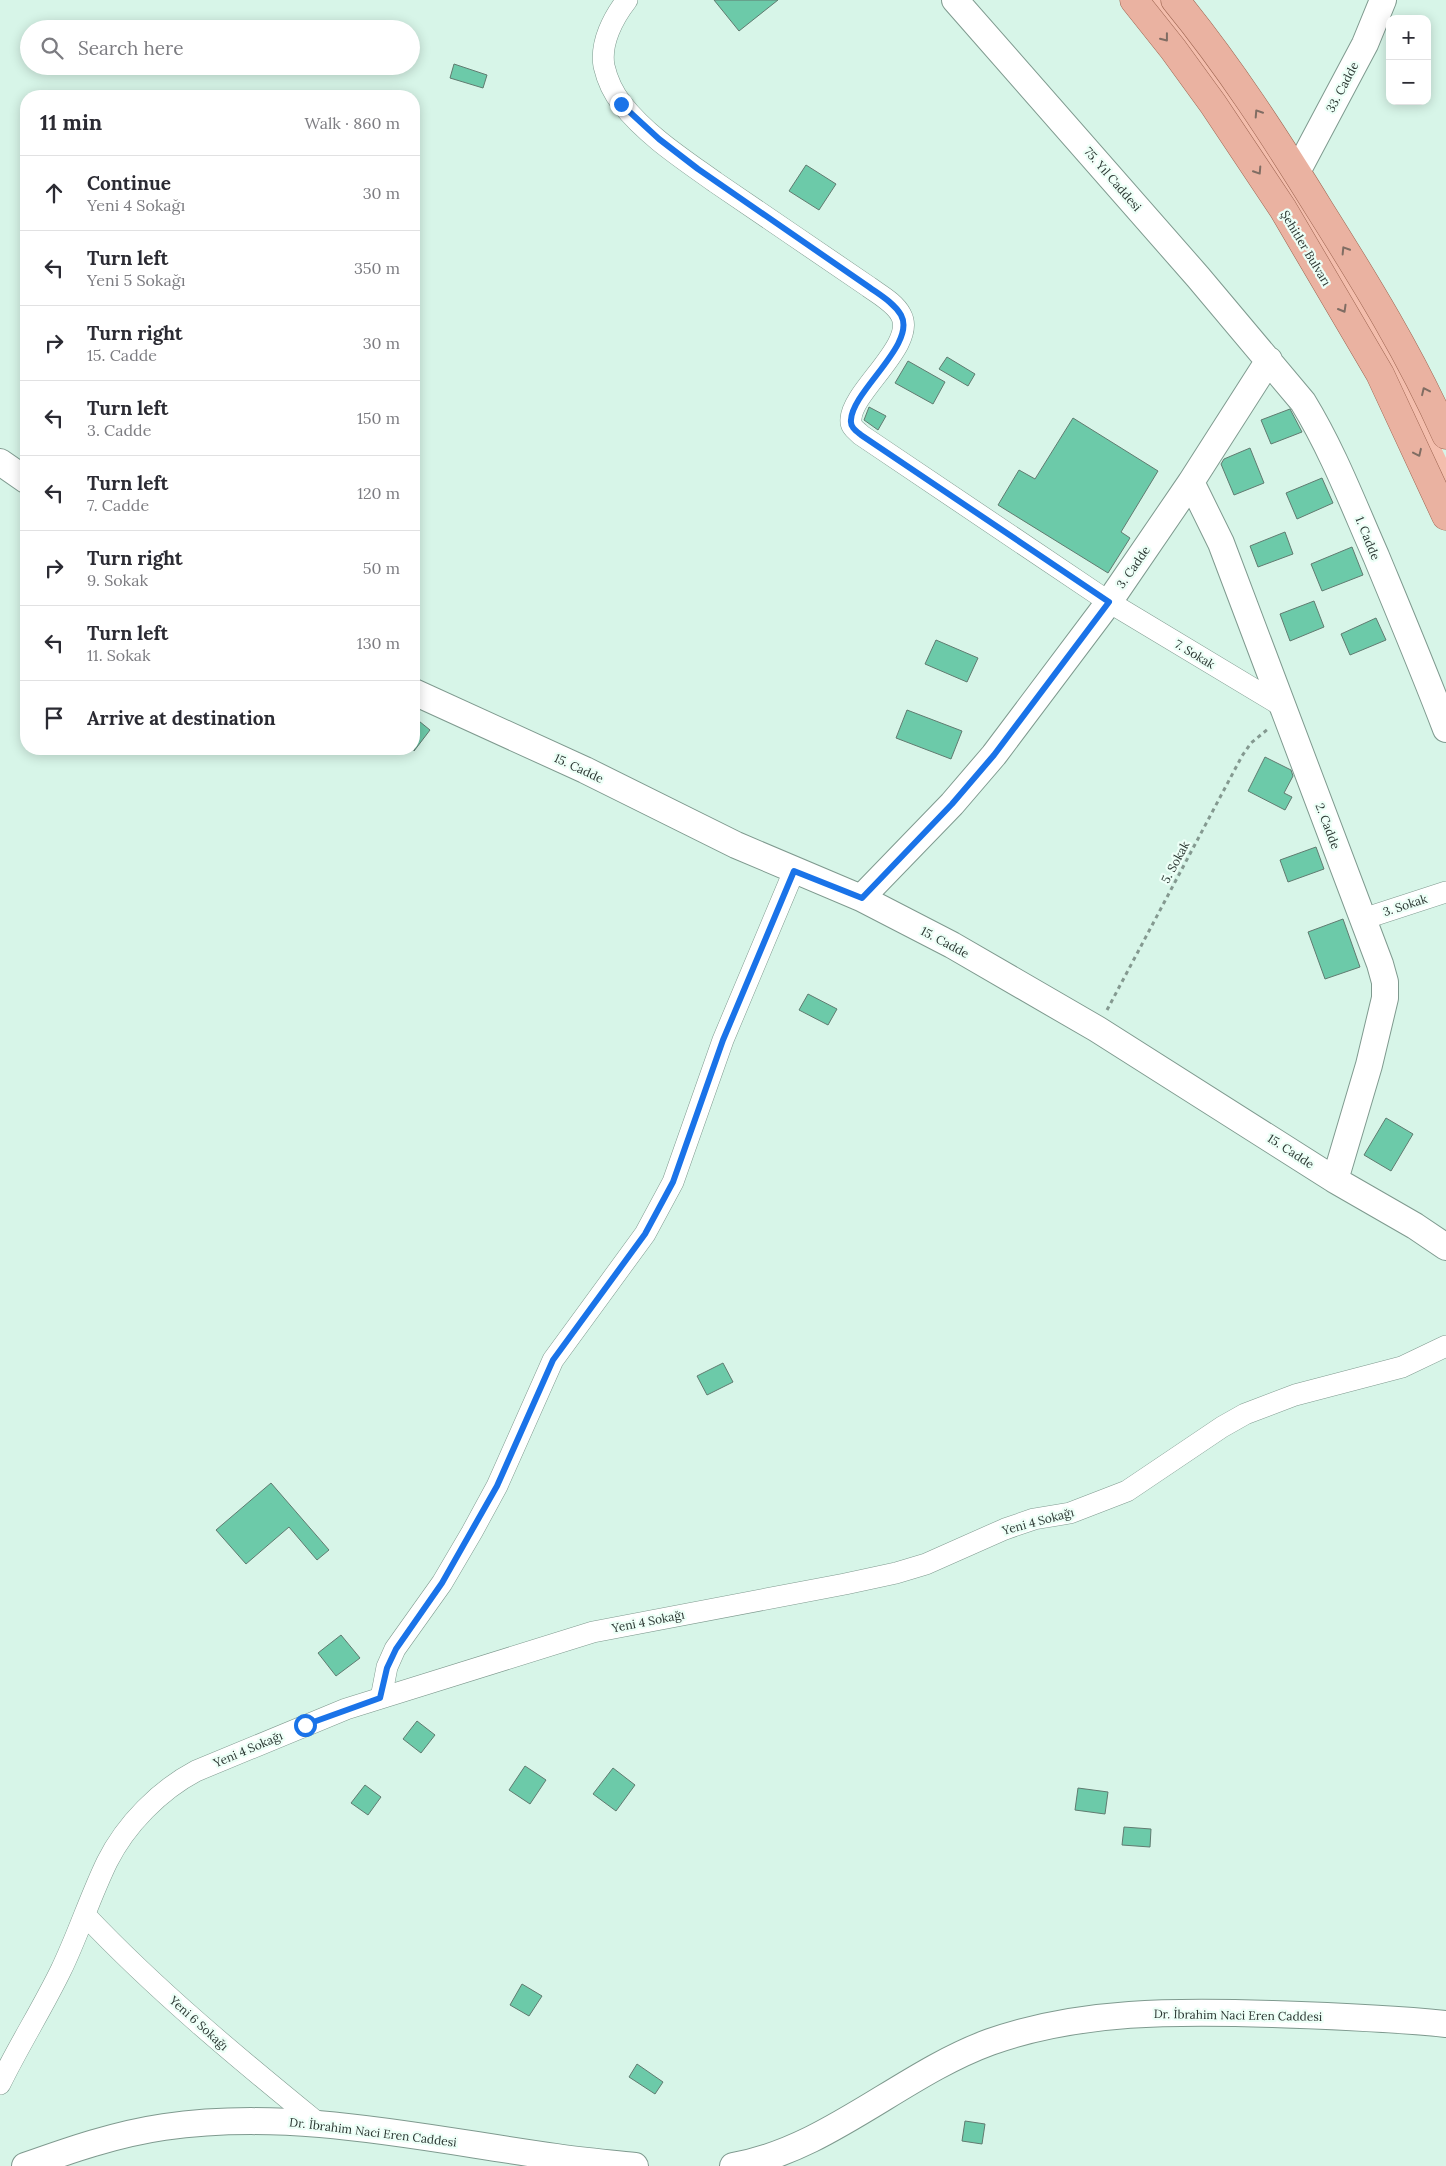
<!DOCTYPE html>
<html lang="en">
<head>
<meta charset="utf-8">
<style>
  body { margin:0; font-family:Lora,serif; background:#f7f7f7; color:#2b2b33 }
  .controls { position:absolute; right:15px; top:15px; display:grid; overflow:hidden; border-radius:10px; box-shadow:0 2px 12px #0003 }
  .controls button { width:45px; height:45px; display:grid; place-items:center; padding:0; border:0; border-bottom:1px solid #e1e1e2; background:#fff; color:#2b2b33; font:25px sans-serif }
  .stop { position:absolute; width:15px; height:15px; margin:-11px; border:4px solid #1a73e8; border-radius:50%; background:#fff }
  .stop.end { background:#1a73e8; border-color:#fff; box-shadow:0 1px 5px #0008 }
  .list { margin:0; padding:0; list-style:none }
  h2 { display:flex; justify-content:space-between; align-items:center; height:65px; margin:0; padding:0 20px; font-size:21px }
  h2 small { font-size:16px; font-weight:400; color:#7c7c81 }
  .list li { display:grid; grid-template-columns:32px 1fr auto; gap:15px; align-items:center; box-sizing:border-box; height:75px; padding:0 20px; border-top:1px solid #e1e1e2 }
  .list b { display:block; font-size:19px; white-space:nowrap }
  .list p { margin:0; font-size:16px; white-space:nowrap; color:#7c7c81 }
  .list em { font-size:16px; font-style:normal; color:#7c7c81 }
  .icon { flex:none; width:28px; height:28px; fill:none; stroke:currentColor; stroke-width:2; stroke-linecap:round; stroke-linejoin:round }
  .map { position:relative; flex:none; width:1446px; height:2166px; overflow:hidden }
  .search { position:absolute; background:#fff; box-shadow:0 2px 12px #0003; left:20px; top:20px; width:400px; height:55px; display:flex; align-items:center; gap:12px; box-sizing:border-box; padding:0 18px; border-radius:28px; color:#7c7c81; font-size:19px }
  .panel { position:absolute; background:#fff; box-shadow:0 2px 12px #0003; left:20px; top:90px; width:400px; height:665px; border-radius:20px }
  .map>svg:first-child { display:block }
  .green { fill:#f4bead }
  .building { fill:#6ccaa9; stroke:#607b70 }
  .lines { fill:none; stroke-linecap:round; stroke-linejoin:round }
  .minor-casing { stroke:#7f9a8f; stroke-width:22 }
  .tertiary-casing { stroke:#7f9a8f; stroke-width:28 }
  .primary-casing { stroke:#9d6450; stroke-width:29 }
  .path { stroke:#849990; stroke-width:3; stroke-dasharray:4 4; stroke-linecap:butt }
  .minor { stroke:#fff; stroke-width:21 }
  .tertiary { stroke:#fff; stroke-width:26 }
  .primary { stroke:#eab2a1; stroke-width:28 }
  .oneway { stroke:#806d63 }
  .route { stroke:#1a73e8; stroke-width:6 }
  .labels { text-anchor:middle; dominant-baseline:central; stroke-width:4.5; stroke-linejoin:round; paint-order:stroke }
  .street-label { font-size:12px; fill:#293530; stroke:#edfff7 }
</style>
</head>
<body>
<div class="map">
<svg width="1446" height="2166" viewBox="0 0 1446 2166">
  <rect width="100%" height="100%" fill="#d7f5e8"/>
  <path class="green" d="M1148,0H1164L1313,216L1433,430L1446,458V488Z"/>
  <path class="building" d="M714,0H778L739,31Z
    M454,64L487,75L483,88L450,78Z
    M806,165L836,184L819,210L789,191Z
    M947,357L975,374L968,386L939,369Z
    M908,361L945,382L933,404L895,383Z
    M869,407L886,416L878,430L864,420Z
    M1290,409L1302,432L1271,444L1261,420Z
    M1073,418L1158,471L1121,532L1130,538L1108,573L998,505L1019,470L1035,479Z
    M1250,448L1264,483L1234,495L1221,464L1224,459Z
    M1322,478L1333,503L1297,519L1286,493Z
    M1285,532L1293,554L1258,567L1250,546Z
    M1352,547L1363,575L1322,591L1311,564Z
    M1314,601L1324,627L1290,641L1280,614Z
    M1376,618L1386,640L1350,655L1341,634Z
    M936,640L978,658L967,682L925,664Z
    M907,710L962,731L951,759L896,738Z
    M414,717L430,730L414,751Z
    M1265,757L1291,770L1293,776L1284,793L1292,797L1285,810L1248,791Z
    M1316,847L1324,869L1288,882L1280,860Z
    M1343,919L1360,967L1325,979L1308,932Z
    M808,994L837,1009L828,1025L799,1010Z
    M1386,1118L1413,1134L1391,1171L1364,1155Z
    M723,1363L733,1382L707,1395L697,1376Z
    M271,1483L329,1550L317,1560L289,1527L246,1564L216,1530Z
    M341,1635L360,1658L336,1676L318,1653Z
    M417,1721L435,1735L421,1753L403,1739Z
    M525,1766L546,1780L530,1804L509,1790Z
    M613,1768L635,1785L616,1811L593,1794Z
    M365,1785L381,1797L368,1815L351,1803Z
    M1078,1788L1108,1792L1105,1814L1075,1810Z
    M1124,1827L1151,1829L1150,1847L1122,1845Z
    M522,1984L542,1996L529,2016L510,2005Z
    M637,2064L663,2082L655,2094L629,2077Z
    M965,2121L985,2124L982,2144L962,2141Z"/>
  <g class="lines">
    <defs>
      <path id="minor" d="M627,0C613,18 600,43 604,66C607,79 614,94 622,104C646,135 683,159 715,182C766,217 818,252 869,287C880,295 895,303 901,315C917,344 852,391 851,419C850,427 856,430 861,435L1109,602L1282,706
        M1363,919L1446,892
        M381,1698L387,1667L395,1649L442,1583L472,1532L497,1486L553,1360L645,1234L673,1182L723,1040L794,871
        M85,1915C157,1991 238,2058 319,2124
        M0,2084C19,2045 42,2009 61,1970C78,1935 90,1897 107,1862C126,1824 160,1790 196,1771L346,1709L593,1632L845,1584L896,1573L926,1564L1005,1529L1034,1519L1070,1513L1127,1491L1222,1427L1245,1414L1295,1395L1402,1367L1446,1346"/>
      <path id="tertiary" d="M955,0L1198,277L1303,402C1333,451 1353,504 1376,556C1400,614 1424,671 1446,729
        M1297,172L1365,44L1383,0
        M0,462L26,480
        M1191,482L1221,543L1380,964L1385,982V998L1369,1065L1335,1180
        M414,692L585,770L736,845L861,898L952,945L1097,1029L1335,1180L1415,1226L1446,1247
        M861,898L952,804L994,755L1109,602L1191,482L1269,360
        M25,2166C70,2150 116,2134 164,2127C295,2108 426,2139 556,2157C582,2161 608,2163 635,2166
        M733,2166C827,2150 902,2074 990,2042C1080,2010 1178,2011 1273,2014C1331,2016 1389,2018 1446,2024"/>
      <path id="primary" d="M1134,0L1173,49L1213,104L1283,209L1380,374L1446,516
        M1175,0C1229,66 1275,137 1320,210C1366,283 1411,356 1446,435"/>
    </defs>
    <use href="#minor" class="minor-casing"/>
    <use href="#tertiary" class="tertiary-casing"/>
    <use href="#primary" class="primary-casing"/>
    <path class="path" d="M1107,1010L1242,756L1251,743L1268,729"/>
    <use href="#minor" class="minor"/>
    <use href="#tertiary" class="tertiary"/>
    <use href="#primary" class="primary"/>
  </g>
  <defs><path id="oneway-chevron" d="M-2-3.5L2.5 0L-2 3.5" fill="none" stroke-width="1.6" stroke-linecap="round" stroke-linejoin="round" transform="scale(1.25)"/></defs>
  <g class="oneway">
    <use href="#oneway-chevron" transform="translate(1165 38) rotate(52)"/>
    <use href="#oneway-chevron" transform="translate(1258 113) rotate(-123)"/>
    <use href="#oneway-chevron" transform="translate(1258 171) rotate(57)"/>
    <use href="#oneway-chevron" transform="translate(1345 250) rotate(-122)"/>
    <use href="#oneway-chevron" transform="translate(1343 309) rotate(60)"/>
    <use href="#oneway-chevron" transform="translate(1425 391) rotate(-115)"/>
    <use href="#oneway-chevron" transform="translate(1418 453) rotate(65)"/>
  </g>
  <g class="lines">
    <path class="route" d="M305,1725L380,1698L387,1668L396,1649L442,1583L497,1486L553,1360L645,1234L673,1182L723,1040L794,871L862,898L952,804L994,755L1109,602L861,435C856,431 850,427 851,420C852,391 917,344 901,315C894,303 880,295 869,287L698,169L659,139L621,104"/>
  </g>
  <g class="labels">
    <g class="street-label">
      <text transform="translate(1342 87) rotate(-62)">33. Cadde</text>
      <text transform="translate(1113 179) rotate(49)">75. Yıl Caddesi</text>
      <text transform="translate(1306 248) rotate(59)">Şehitler Bulvarı</text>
      <text transform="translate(1368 538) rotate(68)">1. Cadde</text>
      <text transform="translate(1133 567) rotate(-55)">3. Cadde</text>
      <text transform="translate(1195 654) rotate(31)">7. Sokak</text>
      <text transform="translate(579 768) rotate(25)">15. Cadde</text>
      <text transform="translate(1328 826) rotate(69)">2. Cadde</text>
      <text transform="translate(1175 862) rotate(-62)">5. Sokak</text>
      <text transform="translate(1405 905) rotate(-18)">3. Sokak</text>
      <text transform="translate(945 942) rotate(28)">15. Cadde</text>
      <text transform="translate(1291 1151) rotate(33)">15. Cadde</text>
      <text transform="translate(1038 1521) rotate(-15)">Yeni 4 Sokağı</text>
      <text transform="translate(648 1621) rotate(-11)">Yeni 4 Sokağı</text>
      <text transform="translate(248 1749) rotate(-23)">Yeni 4 Sokağı</text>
      <text transform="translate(1238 2015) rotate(1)">Dr. İbrahim Naci Eren Caddesi</text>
      <text transform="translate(199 2023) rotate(42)">Yeni 6 Sokağı</text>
      <text transform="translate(373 2132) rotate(7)">Dr. İbrahim Naci Eren Caddesi</text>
    </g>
  </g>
</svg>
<div class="controls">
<button>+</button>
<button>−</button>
</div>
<div class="stop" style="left:305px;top:1725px"></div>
<div class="stop end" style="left:621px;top:104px"></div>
<div class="search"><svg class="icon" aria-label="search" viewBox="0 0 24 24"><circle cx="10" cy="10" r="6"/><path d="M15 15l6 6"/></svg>Search here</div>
<section class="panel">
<h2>11 min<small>Walk · 860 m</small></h2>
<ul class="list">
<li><svg class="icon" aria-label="ahead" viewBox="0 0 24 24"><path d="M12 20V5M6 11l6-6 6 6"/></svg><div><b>Continue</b><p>Yeni 4 Sokağı</p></div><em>30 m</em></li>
<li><svg class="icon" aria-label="left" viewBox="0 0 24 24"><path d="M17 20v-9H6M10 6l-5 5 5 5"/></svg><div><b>Turn left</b><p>Yeni 5 Sokağı</p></div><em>350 m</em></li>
<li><svg class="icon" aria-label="right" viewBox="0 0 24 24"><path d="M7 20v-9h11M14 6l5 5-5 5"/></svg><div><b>Turn right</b><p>15. Cadde</p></div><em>30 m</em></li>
<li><svg class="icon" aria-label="left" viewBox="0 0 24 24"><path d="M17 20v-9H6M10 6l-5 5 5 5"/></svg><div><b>Turn left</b><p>3. Cadde</p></div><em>150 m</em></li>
<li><svg class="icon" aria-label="left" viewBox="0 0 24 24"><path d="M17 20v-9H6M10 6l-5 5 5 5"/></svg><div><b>Turn left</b><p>7. Cadde</p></div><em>120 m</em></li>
<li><svg class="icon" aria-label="right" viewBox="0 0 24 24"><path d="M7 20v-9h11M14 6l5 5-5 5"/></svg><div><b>Turn right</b><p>9. Sokak</p></div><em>50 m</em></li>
<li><svg class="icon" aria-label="left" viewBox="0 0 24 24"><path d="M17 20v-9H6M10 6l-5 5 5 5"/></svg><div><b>Turn left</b><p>11. Sokak</p></div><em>130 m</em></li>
<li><svg class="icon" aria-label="arrive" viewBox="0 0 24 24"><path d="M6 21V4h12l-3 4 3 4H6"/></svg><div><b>Arrive at destination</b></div></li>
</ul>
</section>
</div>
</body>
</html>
